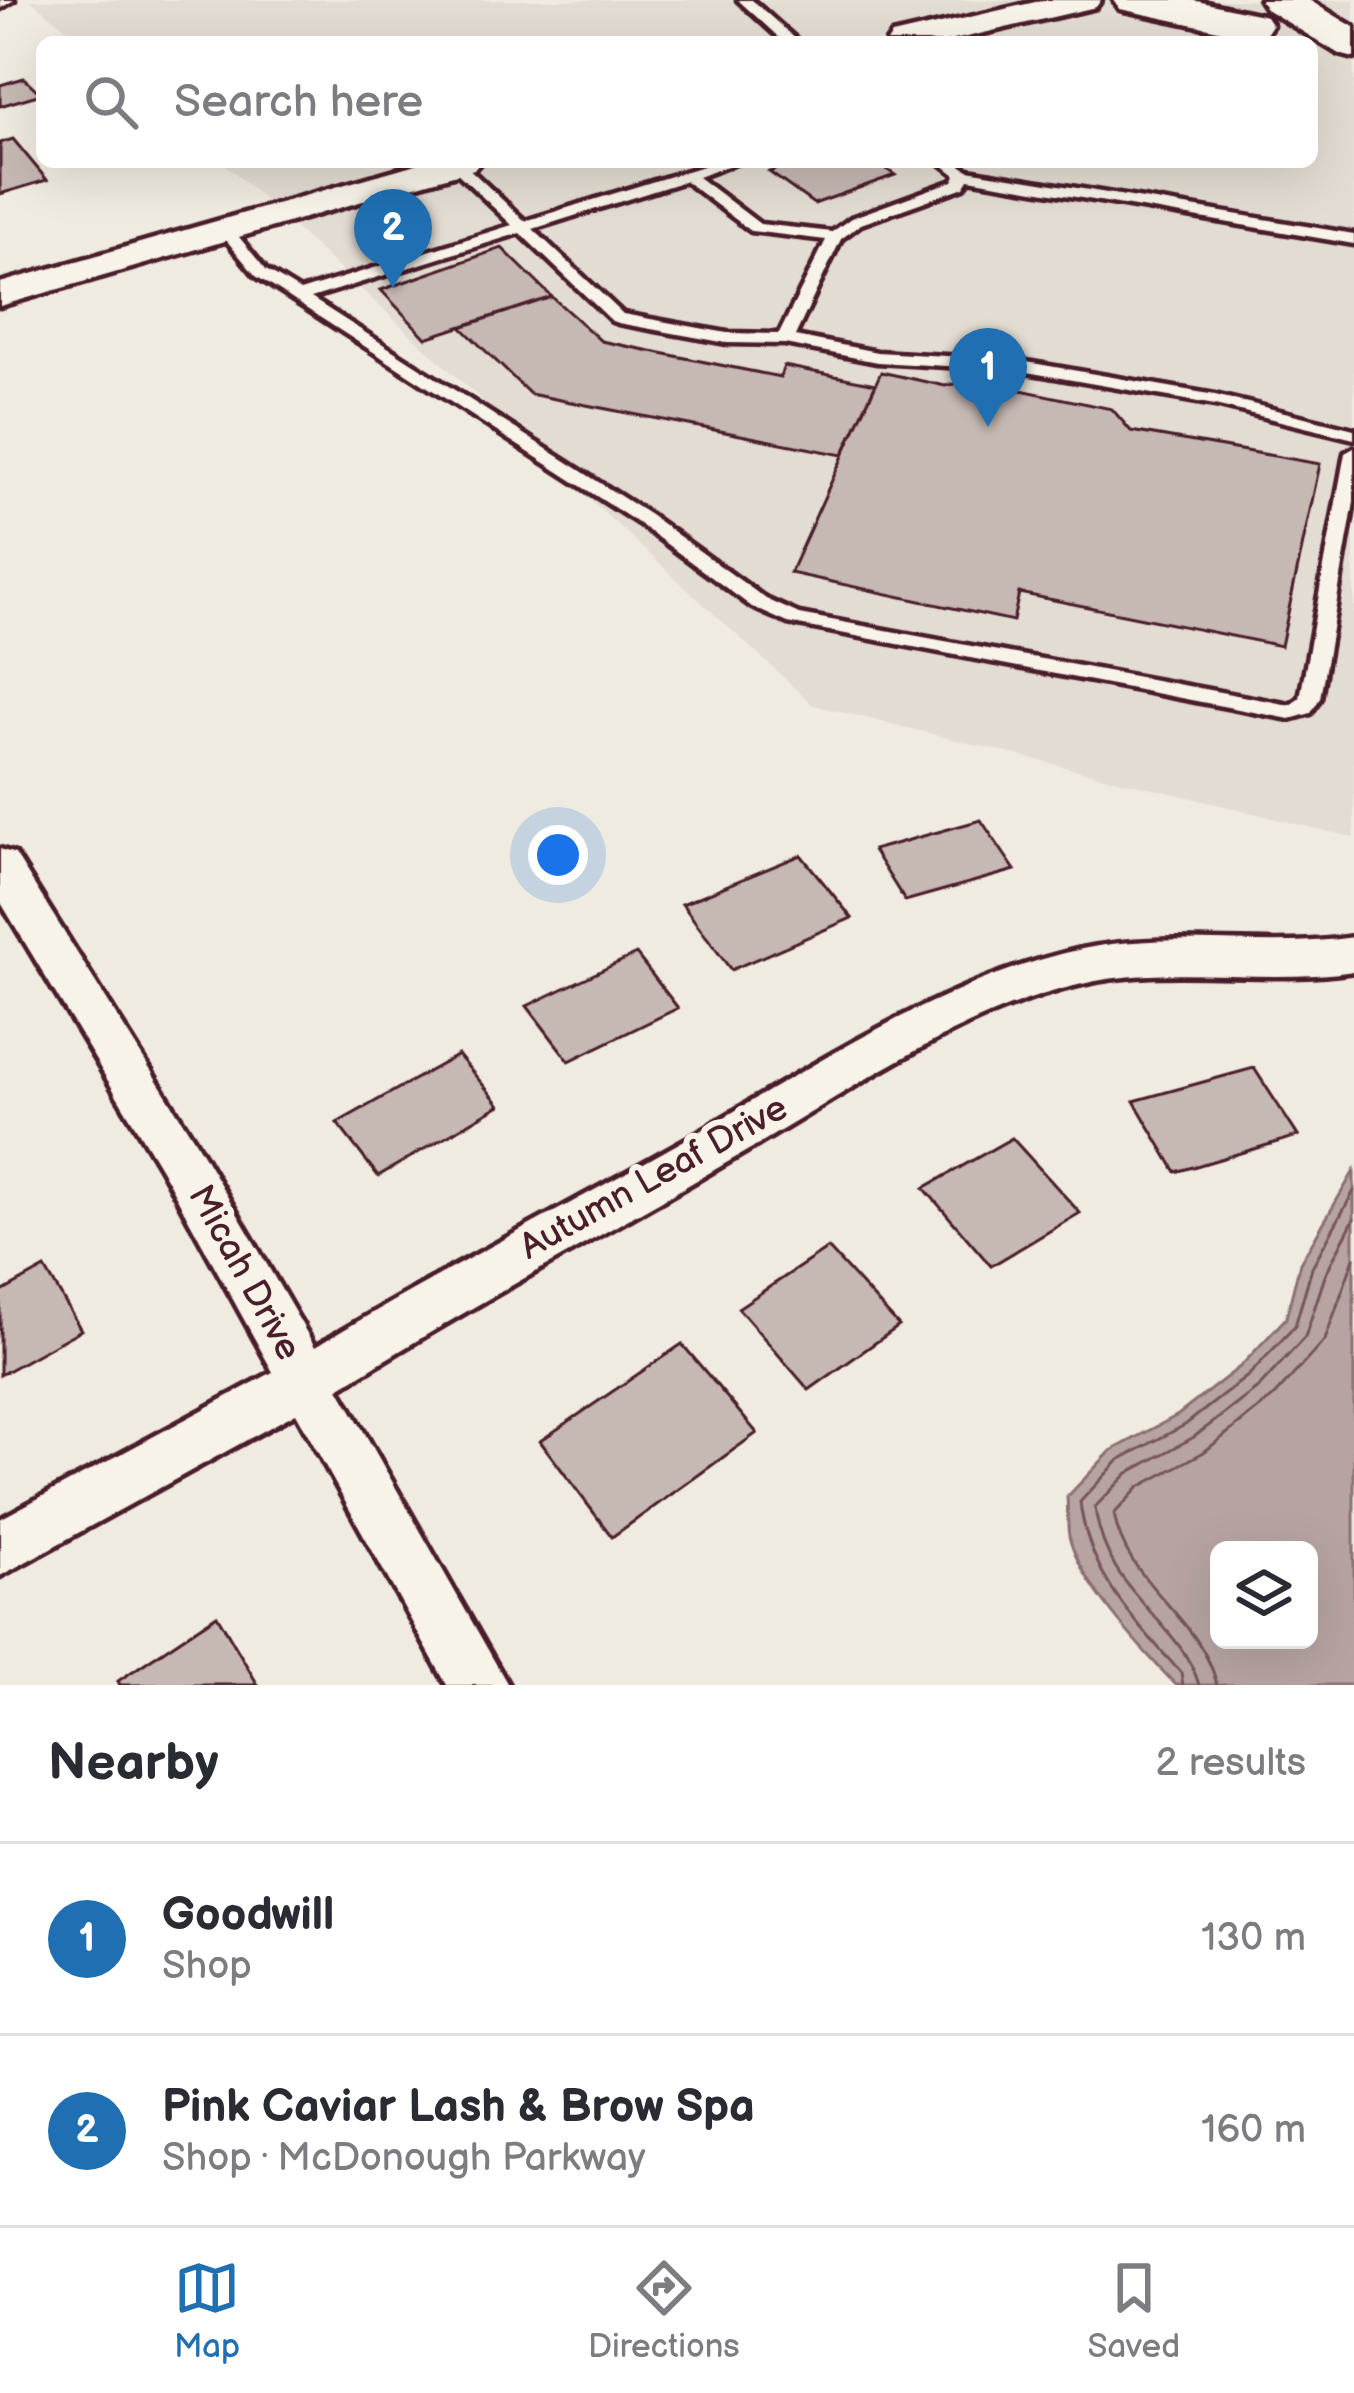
<!DOCTYPE html>
<html lang="en">
<head>
<meta charset="utf-8">
<style>
  body { margin:0; font-family:"Balsamiq Sans",sans-serif; background:#f2f2f3; color:#2b2b33 }
  .controls { position:absolute; right:36px; bottom:36px; display:grid; overflow:hidden; border-radius:18px; box-shadow:0 12px 48px #0002 }
  .controls button { width:108px; height:108px; display:grid; place-items:center; padding:0; border:0; border-bottom:3px solid #e1e1e2; background:#fff; color:#2b2b33; font:60px sans-serif }
  .you { position:absolute; left:558px; top:855px; width:42px; height:42px; margin:-30px; border:9px solid #fff; border-radius:50%; background:#1a73e8; box-shadow:0 0 0 18px #1a73e833 }
  .badge { display:grid; place-items:center; width:78px; height:78px; border-radius:50%; background:#1f6fb2; color:#fff; font-size:39px; font-weight:700 }
  .pin { position:absolute; translate:-50% -99px; filter:drop-shadow(0 3px 6px #0008) }
  .pin::after { content:''; position:absolute; top:63px; width:42px; height:36px; background:inherit; clip-path:polygon(0 0,100% 0,50% 100%) }
  .list { margin:0; padding:0; list-style:none }
  h2 { display:flex; justify-content:space-between; align-items:center; height:156px; margin:0; padding:0 48px; font-size:51px }
  h2 small { font-size:39px; font-weight:400; color:#7c7c81 }
  .list li { display:grid; grid-template-columns:78px 1fr auto; gap:36px; align-items:center; box-sizing:border-box; height:192px; padding:0 48px; border-top:3px solid #e1e1e2 }
  .list b { display:block; font-size:45px; white-space:nowrap }
  .list p { margin:0; font-size:39px; white-space:nowrap; color:#7c7c81 }
  .list em { font-size:39px; font-style:normal; color:#7c7c81 }
  .icon { flex:none; width:66px; height:66px; fill:none; stroke:currentColor; stroke-width:2; stroke-linecap:round; stroke-linejoin:round }
  .map { position:relative; flex:none; width:1354px; height:1685px; overflow:hidden }
  .search { position:absolute; background:#fff; box-shadow:0 12px 48px #0002; left:36px; right:36px; top:36px; height:132px; display:flex; align-items:center; gap:30px; box-sizing:border-box; padding:0 42px; border-radius:18px; color:#7c7c81; font-size:45px }
  .sheet { height:540px; background:#fff }
  nav { display:flex; justify-content:space-around; align-items:center; box-sizing:border-box; height:168px; border-top:3px solid #e1e1e2; background:#fff; font-size:33px; color:#7c7c81 }
  nav a { display:grid; justify-items:center; gap:6px }
  nav .on { color:#1f6fb2 }
  .map>svg:first-child { display:block }
  .built { fill:#e3dcd2 }
  .water { fill:#b7a4a2; stroke:#8b6f72; stroke-width:3; fill-rule:evenodd }
  .lines { fill:none; stroke-linecap:round; stroke-linejoin:round }
  .shore { stroke:#76545b; stroke-width:3 }
  .building { fill:#c6b8b3; stroke:#4a1f2b; stroke-width:3 }
  .service-casing { stroke:#4a1f2b; stroke-width:9 }
  .minor-casing { stroke:#4a1f2b; stroke-width:9 }
  .tertiary-casing { stroke:#4a1f2b; stroke-width:9 }
  .primary-casing { stroke:#4a1f2b; stroke-width:9 }
  .service { fill:#f7f3e8; fill-rule:evenodd }
  .minor { fill:#f7f3e8; fill-rule:evenodd }
  .tertiary { fill:#f7f3e8; fill-rule:evenodd }
  .primary { fill:#f7f3e8; fill-rule:evenodd }
  .labels { text-anchor:middle; dominant-baseline:central; stroke-width:12; stroke-linejoin:round; paint-order:stroke }
  .street-label { font-size:36px; fill:#4a1f2b; stroke:#f7f3e8 }
</style>
</head>
<body>
<div class="map">
<svg width="1354" height="1685" viewBox="0 0 1354 1685">
  <rect width="100%" height="100%" fill="#f0ebe0"/>
  <filter id="ink" filterUnits="userSpaceOnUse"><feTurbulence type="fractalNoise" baseFrequency=".00833" numOctaves="2"/><feDisplacementMap in="SourceGraphic" scale="24" xChannelSelector="R" yChannelSelector="G"/><feConvolveMatrix kernelMatrix="1 2 1 2 8 2 1 2 1" color-interpolation-filters="sRGB"/></filter>
  <g filter="url(#ink)">
    <path class="built" d="M30,0H1354V838L813,705L223,162H1312V42H84Z"/>
    <path class="water" d="M1354,1171V1685H1176C1143,1651 1079,1582 1069,1536C1067,1524 1068,1509 1067,1497L1111,1451L1178,1415L1241,1366L1286,1318L1300,1263ZM1219,1550H1309V1640H1219Z"/>
    <g class="lines">
      <path class="shore" d="M1183,1685L1181,1673C1135,1621 1088,1574 1080,1502L1119,1460L1185,1425L1249,1375L1295,1326L1312,1267L1354,1191
        M1199,1685C1179,1618 1106,1596 1095,1507L1128,1473L1194,1437L1259,1387L1305,1337L1326,1273L1354,1219
        M1217,1685C1201,1616 1126,1585 1114,1514L1139,1487L1204,1452L1274,1396L1325,1340L1354,1258"/>
    </g>
    <path class="building" d="M24,78L41,94L0,106V85Z
      M13,139L47,180L0,194V143Z
      M797,162H876L895,175L814,204L769,172Z
      M502,248L552,297L426,338L381,290Z
      M552,297L601,341L780,377L784,366L876,384L843,455L530,394L461,327Z
      M881,372L945,386L973,380L1112,409L1131,431L1320,464L1281,646L1019,593L1013,621L790,573Z
      M981,820L1015,870L905,901L873,850Z
      M801,855L852,918L731,970L682,904Z
      M636,954L678,1008L569,1061L527,1006Z
      M458,1055L500,1105L378,1176L337,1123Z
      M1254,1068L1298,1136L1176,1172L1134,1101Z
      M1012,1138L1080,1213L991,1266L924,1188Z
      M828,1248L899,1326L809,1390L738,1308Z
      M45,1268L81,1330L0,1375V1293Z
      M682,1344L757,1433L612,1537L540,1441Z
      M217,1615L258,1685H120L118,1681Z"/>
    <g class="lines">
      <defs>
        <path id="service" d="M738,0H752L799,42H784Z
          M450,162H462L525,221L716,162H738L698,177L760,224L832,232L851,218L953,181L956,175L939,162H956L968,170L1354,234V244L969,179L964,187L861,224L841,239L795,336L877,352L1015,360L1215,395L1354,429V439L1215,405L1015,370L877,362L785,344L727,343L618,323L612,321L520,233L311,298L650,515L766,599L799,614L1290,705L1300,698L1345,453L1354,448V502L1320,698L1311,713L1290,719L788,623L752,607L638,523L256,276L217,229L230,226L266,270L300,291L512,225L451,167ZM685,181L751,231L826,240L779,334L727,333L623,314L533,229Z"/>
        <path id="minor" d="M0,0H14L1,8Z
          M0,849L15,854L195,1141L315,1347C435,1274 559,1211 681,1142C808,1070 937,981 1082,949C1172,930 1263,951 1354,937V971C1263,985 1172,963 1082,984C957,1012 843,1096 733,1159C602,1236 468,1307 339,1388L508,1685H447L296,1413L0,1576V1519L273,1372L161,1169L0,901Z"/>
        <path id="tertiary" d="M1044,0H1101L1096,7L945,42H887L892,35Z
          M423,162H480L474,169L0,306V283Z"/>
        <path id="primary" d="M1114,0H1192L1266,16L1272,25L1266,34L1251,37L1120,9Z
          M1260,0H1309L1354,27V58L1339,54L1266,9Z"/>
      </defs>
      <use href="#service" class="service-casing"/>
      <use href="#minor" class="minor-casing"/>
      <use href="#tertiary" class="tertiary-casing"/>
      <use href="#primary" class="primary-casing"/>
      <use href="#service" class="service"/>
      <use href="#minor" class="minor"/>
      <use href="#tertiary" class="tertiary"/>
      <use href="#primary" class="primary"/>
    </g>
  </g>
  <g class="labels">
    <g class="street-label">
      <text transform="translate(654 1178) rotate(-29)">Autumn Leaf Drive</text>
      <text transform="translate(244 1273) rotate(61)">Micah Drive</text>
    </g>
  </g>
</svg>
<div class="controls">
<button><svg class="icon" aria-label="layers" viewBox="0 0 24 24"><path d="M12 4l9 5-9 5-9-5zM3 14l9 5 9-5"/></svg></button>
</div>
<div class="you"></div>
<div class="pin badge" style="left:988px;top:427px">1</div>
<div class="pin badge" style="left:393px;top:288px">2</div>
<div class="search"><svg class="icon" aria-label="search" viewBox="0 0 24 24"><circle cx="10" cy="10" r="6"/><path d="M15 15l6 6"/></svg>Search here</div>
</div>
<section class="sheet">
<h2>Nearby<small>2 results</small></h2>
<ul class="list">
<li><span class="badge">1</span><div><b>Goodwill</b><p>Shop</p></div><em>130 m</em></li>
<li><span class="badge">2</span><div><b>Pink Caviar Lash &amp; Brow Spa</b><p>Shop · McDonough Parkway</p></div><em>160 m</em></li>
</ul>
</section>
<nav>
<a class="on"><svg class="icon" aria-label="map" viewBox="0 0 24 24"><path d="M3 6l6-2 6 2 6-2v14l-6 2-6-2-6 2zM9 4v14M15 6v14"/></svg>Map</a>
<a><svg class="icon" aria-label="directions" viewBox="0 0 24 24"><path d="M12 3l9 9-9 9-9-9zM9 14v-3h6M13 9l2 2-2 2"/></svg>Directions</a>
<a><svg class="icon" aria-label="saved" viewBox="0 0 24 24"><path d="M7 4h10v16l-5-4-5 4z"/></svg>Saved</a>
</nav>
</body>
</html>
